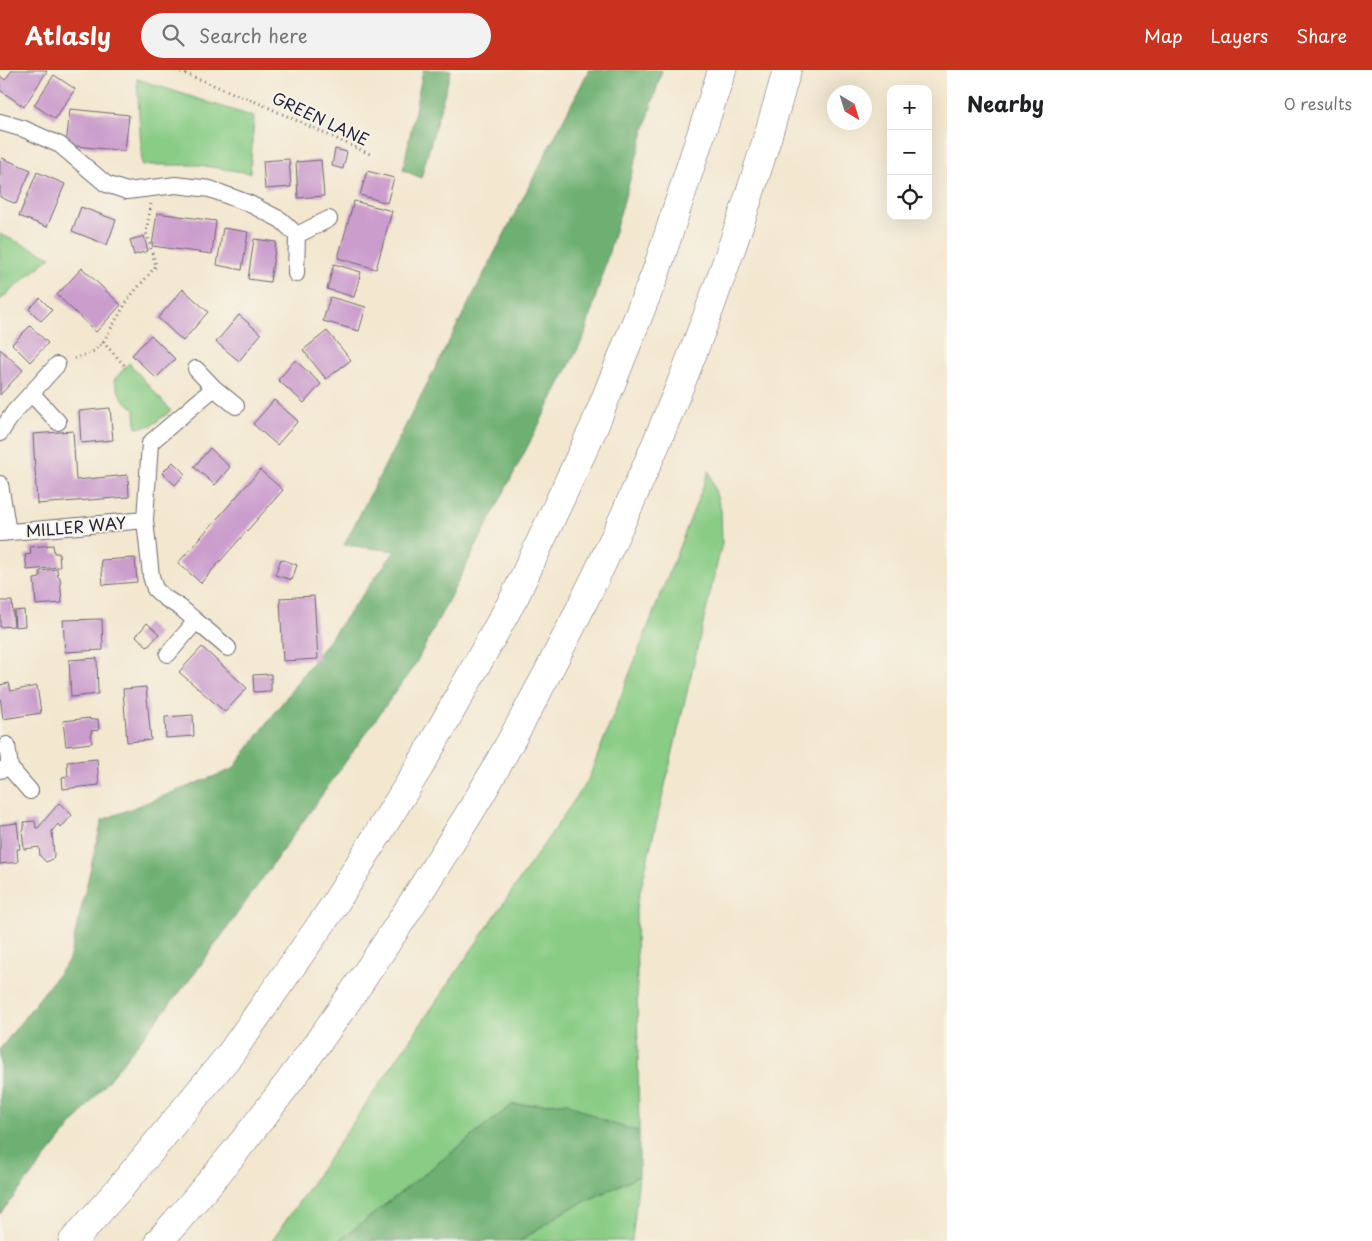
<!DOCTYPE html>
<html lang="en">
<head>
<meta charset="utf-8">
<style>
  body { margin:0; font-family:"Playpen Sans",sans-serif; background:#f2f2f2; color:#202124 }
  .controls { position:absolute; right:15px; top:15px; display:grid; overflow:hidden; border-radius:10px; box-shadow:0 5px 20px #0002 }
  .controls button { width:45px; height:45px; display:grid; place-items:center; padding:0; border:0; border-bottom:1px solid #e0e0e0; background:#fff; color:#202124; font:25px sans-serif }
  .compass { position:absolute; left:827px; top:15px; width:45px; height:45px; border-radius:50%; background:#fff; box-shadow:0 5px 20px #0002; rotate:142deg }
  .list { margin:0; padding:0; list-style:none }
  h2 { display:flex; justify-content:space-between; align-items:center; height:65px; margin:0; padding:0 20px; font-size:21px }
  h2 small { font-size:16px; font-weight:400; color:#757577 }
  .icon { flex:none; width:28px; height:28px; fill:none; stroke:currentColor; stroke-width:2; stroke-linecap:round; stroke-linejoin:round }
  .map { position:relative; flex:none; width:947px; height:1171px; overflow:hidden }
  header { display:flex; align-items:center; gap:30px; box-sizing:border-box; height:70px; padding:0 25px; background:#c8321e; color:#fff }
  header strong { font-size:24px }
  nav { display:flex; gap:28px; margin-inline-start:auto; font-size:18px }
  .search { width:350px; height:45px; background:#f2f2f2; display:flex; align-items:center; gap:12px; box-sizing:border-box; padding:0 18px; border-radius:28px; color:#757577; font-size:19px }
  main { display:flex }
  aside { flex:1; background:#fff }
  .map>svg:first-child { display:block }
  .green { fill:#89cc85; stroke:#567760 }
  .forest { fill:#6eb072; stroke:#486956 }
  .building { fill:#cb9dcd }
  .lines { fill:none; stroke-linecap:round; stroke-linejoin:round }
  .street-casing { stroke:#6b676f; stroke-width:18 }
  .highway-casing { stroke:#6b676f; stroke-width:29 }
  .path { stroke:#6b676f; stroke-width:3; stroke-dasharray:1 4; stroke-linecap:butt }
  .street { stroke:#fff; stroke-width:16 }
  .highway { stroke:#fff; stroke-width:28 }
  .labels { text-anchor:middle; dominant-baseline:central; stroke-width:4; stroke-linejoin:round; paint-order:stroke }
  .street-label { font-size:16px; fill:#22223b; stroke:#f7f3e8 }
</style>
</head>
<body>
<header>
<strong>Atlasly</strong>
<div class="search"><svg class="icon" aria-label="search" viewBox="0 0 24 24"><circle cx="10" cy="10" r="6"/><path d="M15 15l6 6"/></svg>Search here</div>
<nav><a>Map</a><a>Layers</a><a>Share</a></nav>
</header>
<main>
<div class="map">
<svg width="947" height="1171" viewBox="0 0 947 1171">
  <rect width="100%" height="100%" fill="#f7f3e8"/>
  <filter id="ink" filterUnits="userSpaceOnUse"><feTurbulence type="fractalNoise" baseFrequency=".02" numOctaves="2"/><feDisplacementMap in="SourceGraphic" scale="10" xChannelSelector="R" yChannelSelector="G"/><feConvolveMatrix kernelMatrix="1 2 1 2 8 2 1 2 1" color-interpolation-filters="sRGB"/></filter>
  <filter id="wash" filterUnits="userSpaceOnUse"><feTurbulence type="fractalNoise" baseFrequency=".0096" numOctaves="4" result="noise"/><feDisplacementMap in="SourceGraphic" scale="20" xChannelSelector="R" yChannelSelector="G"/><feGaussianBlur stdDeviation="1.12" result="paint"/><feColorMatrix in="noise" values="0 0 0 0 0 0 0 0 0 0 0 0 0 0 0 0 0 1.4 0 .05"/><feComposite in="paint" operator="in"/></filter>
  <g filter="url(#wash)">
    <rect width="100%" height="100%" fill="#f3e7cf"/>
    <path class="green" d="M137,9L254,47L250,103L199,95H142Z
      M0,164L51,187L0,230Z
      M129,293L171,341L152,355L136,358L135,340L121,327L114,310Z
      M709,401L721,440L722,473L636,839L639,1061L609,1053L567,1033L512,1035L339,1171H272L588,710Z
      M639,1106L632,1171H520L565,1141Z"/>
    <path class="forest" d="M423,0H451L421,108L403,100Z
      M589,0H662L584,267L416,593L195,903L0,1144V979L69,890L102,750L233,699L395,481L344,475Z
      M567,1033L609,1053L639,1061V1106L565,1141L520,1171H339L512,1035Z"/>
    <g id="blocks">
      <path class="building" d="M12,0H45L47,1L24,37L0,20V6L5,10Z
        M54,5L75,19L55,49L34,35Z
        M70,39L129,45L125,81L66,75Z
        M335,79L347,82L343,99L332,96Z
        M2,88L31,100L16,134L0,127V94Z
        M289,89L291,117L265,119L263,91Z
        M321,90L324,126L298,128L296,92Z
        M367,101L394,108L387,133L360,125Z
        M37,102L65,114L47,157L19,146Z
        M354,131L392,141L376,199L338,188Z
        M81,137L116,150L107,175L72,161Z
        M157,143L216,151L212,184L152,176Z
        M223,158L248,162L242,200L217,195Z
        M144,166L148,181L134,185L130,170Z
        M254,169L276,172L270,212L248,209Z
        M334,194L361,202L354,227L327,219Z
        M82,198L121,235L96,262L57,225Z
        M183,219L208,242L183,271L158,248Z
        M330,227L366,237L359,261L323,251Z
        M40,228L52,240L41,251L29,239Z
        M239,245L261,264L239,291L216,272Z
        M30,256L48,273L30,292L12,274Z
        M327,261L351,290L326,309L303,280Z
        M151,265L175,289L156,308L132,285Z
        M0,279L23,300L0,325Z
        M295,290L321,314L304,333L278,310Z
        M274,330L298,351L277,375L253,354Z
        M110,338L113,370L81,373L79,341Z
        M73,361L76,410L128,405L129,427L37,434L33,364Z
        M210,378L230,397L215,415L194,397Z
        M173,392L185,404L175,415L162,403Z
        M260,400L283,420L201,513L178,493Z
        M53,475L54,483H59L60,497L27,500L25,485L31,484L30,477Z
        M135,488L137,512L103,515L101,490Z
        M281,489L297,495L292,510L275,505Z
        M57,499L58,507H60L62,533L36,535L34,509L40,508V501Z
        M314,526L318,589L283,591L280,528Z
        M0,531H12L14,556L0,557Z
        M24,540L25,556L15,557L14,541Z
        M102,549L103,580L65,582L63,550Z
        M147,553L159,564L148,577L136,566Z
        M202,577L247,618L225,642L179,602Z
        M97,588L98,624L71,627L69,590Z
        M271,604V621L254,622L253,605Z
        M9,613L11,621L37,616L41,643L3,649L0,627V615Z
        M146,617L151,670L127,672L123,619Z
        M193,645L194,666L166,668L165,647Z
        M90,648V650L98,649L99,660L91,661L92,673L66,676L63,651Z
        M97,689L99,715L63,719L62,707L68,706L67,692Z
        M59,733L72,745L61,758L58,754L52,761L54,785L53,789L46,792L40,786L39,777L24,779L22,760H24V752L35,751L36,758H38Z
        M17,753L20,779H17L18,792L0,794V755Z"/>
    </g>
  </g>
  <g filter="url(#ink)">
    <use href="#blocks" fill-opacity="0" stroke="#6b676f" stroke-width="1"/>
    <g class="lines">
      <defs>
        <path id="street" d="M0,52L24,59L60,75L106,114L127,121L176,115L210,119L250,134L281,150L297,165L296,204
          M297,165L329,149
          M196,299L214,318
          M31,323L58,352
          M0,363L14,342L57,295
          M0,414L8,462
          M145,450L151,506L155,519L165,528L181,538L196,551
          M0,463L145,450L150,373L214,318L236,336
          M168,584L196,551L228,578
          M7,675L10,698
          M0,700L10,698L30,721"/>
        <path id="highway" d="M73,1171L120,1118L231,983L331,840L420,696L515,526L594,357L656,202L722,0
          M159,1171C258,1061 345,940 424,815C443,784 463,755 481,724C612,497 717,252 787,0"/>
      </defs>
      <use href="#street" class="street-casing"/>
      <use href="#highway" class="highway-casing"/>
      <path class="path" d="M176,0L263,35L372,85
        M103,272L126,297
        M74,289L94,281L103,272L129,228L156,196L146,162L151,134"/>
      <use href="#street" class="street"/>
      <use href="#highway" class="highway"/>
    </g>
  </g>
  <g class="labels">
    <g class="street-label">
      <text transform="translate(321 48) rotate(25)">GREEN LANE</text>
      <text transform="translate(76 456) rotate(-5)">MILLER WAY</text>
    </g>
  </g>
</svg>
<div class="controls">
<button>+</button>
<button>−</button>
<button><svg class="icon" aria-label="locate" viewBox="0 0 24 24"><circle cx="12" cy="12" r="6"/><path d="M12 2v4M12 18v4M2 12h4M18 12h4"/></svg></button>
</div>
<svg class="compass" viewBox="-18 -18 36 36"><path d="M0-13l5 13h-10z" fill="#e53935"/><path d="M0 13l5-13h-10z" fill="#757577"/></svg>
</div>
<aside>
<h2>Nearby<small>0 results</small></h2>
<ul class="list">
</ul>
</aside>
</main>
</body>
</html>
